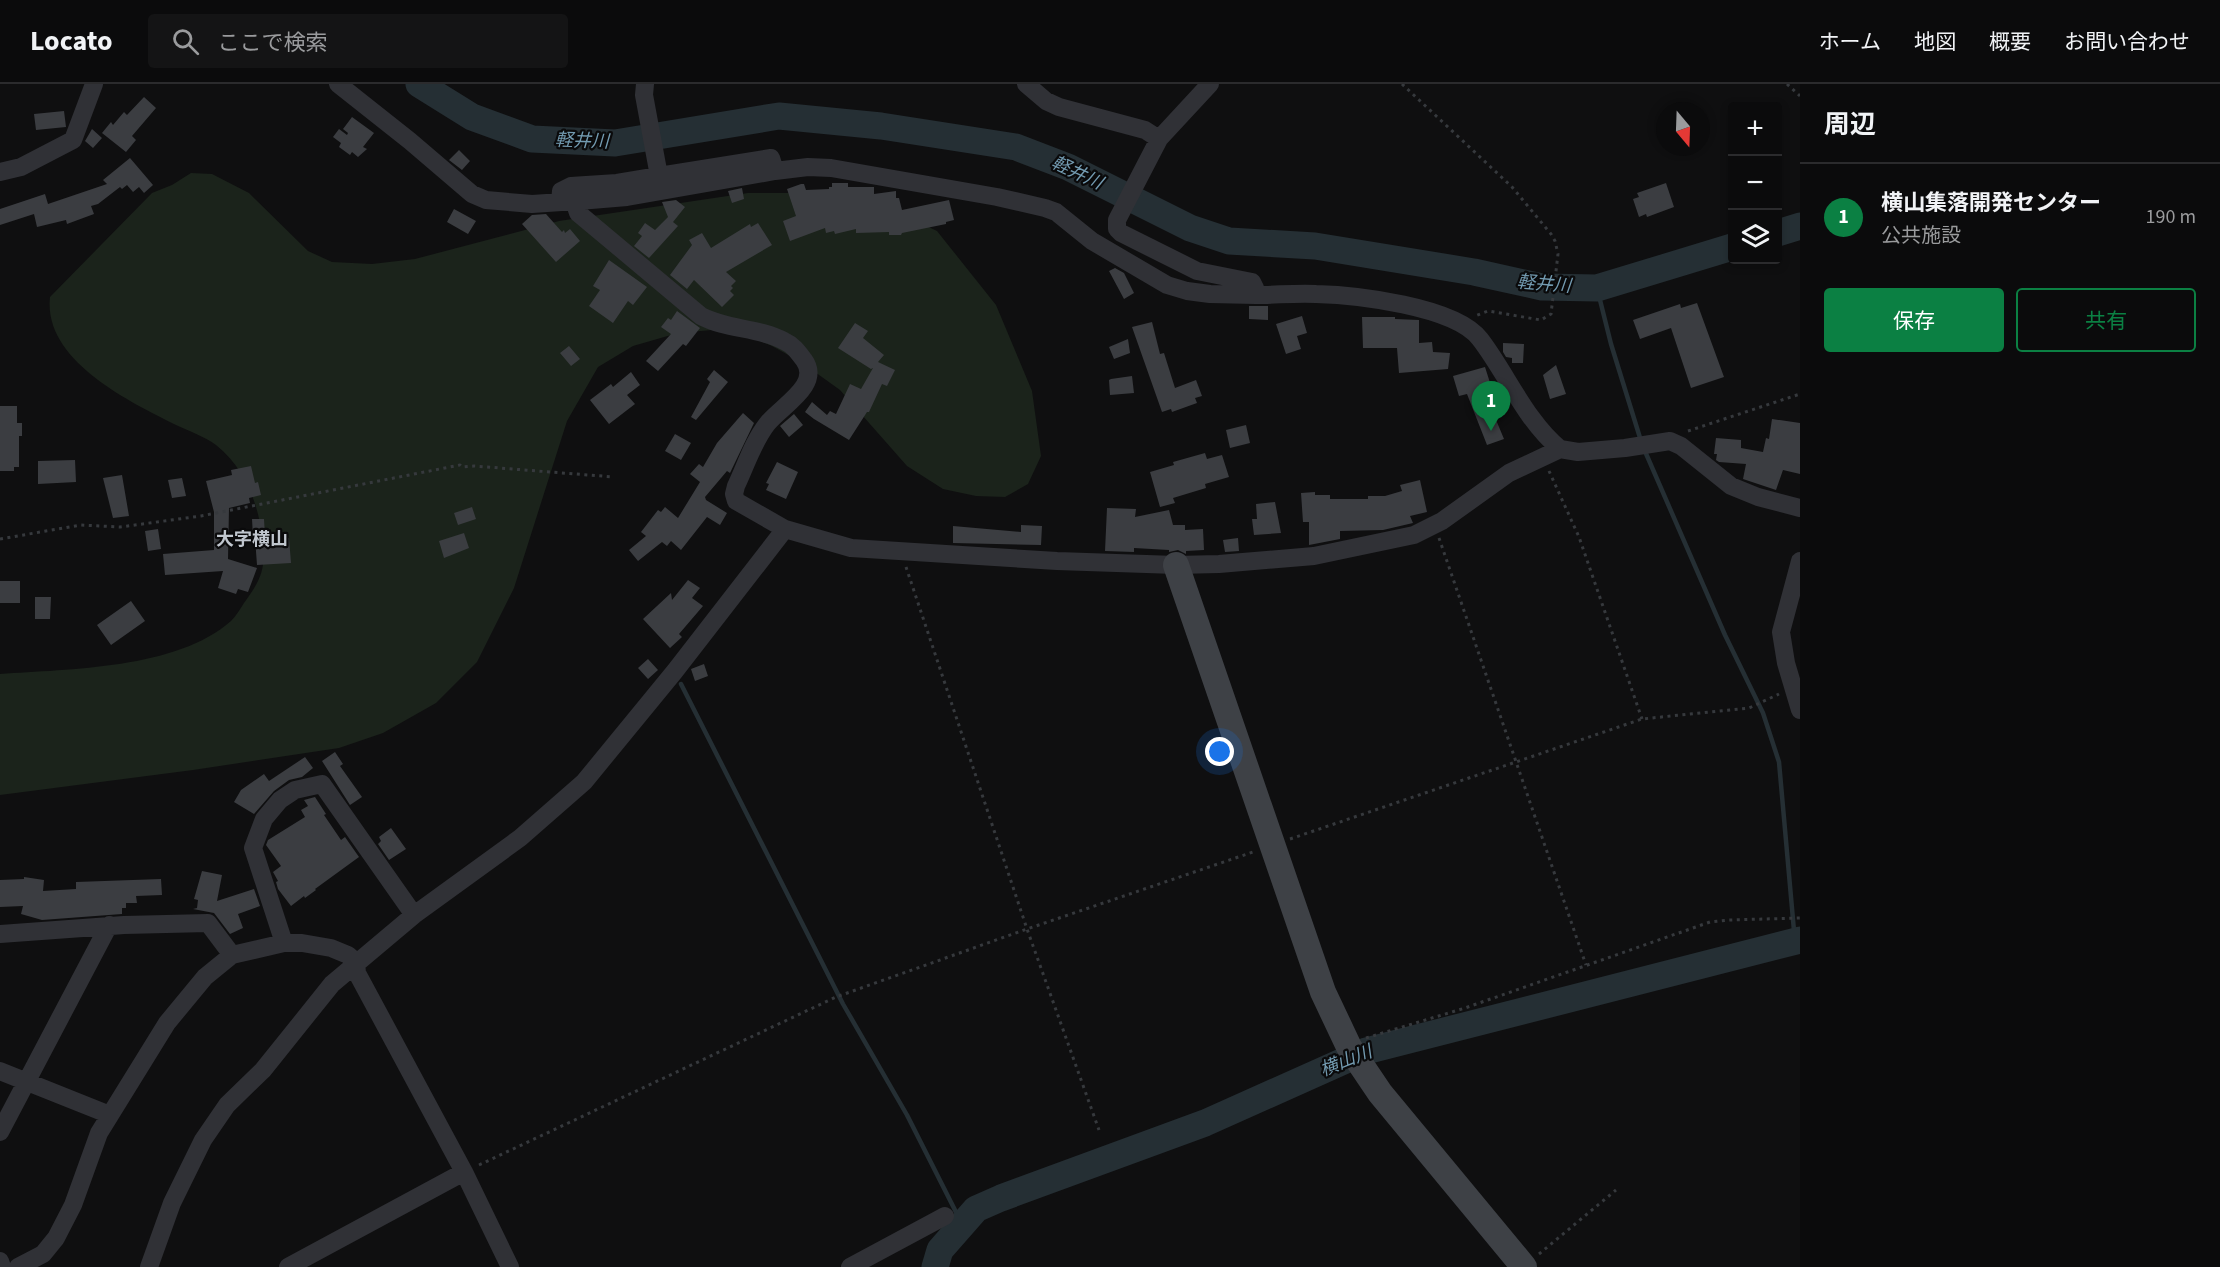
<!DOCTYPE html>
<html lang="ja">
<head>
<meta charset="utf-8">
<style>
  body { margin:0; font-family:"Source Sans 3","Noto Sans JP",sans-serif; background:#141415; color:#f1f3f6 }
  .controls { position:absolute; right:18px; top:18px; display:grid; overflow:hidden; border-radius:6px; box-shadow:0 3px 9px #0003 }
  .controls button { width:54px; height:54px; display:grid; place-items:center; padding:0; border:0; border-bottom:2px solid #2b2b2d; background:#0b0b0c; color:#f1f3f6; font:30px sans-serif }
  .compass { position:absolute; left:1656px; top:18px; width:54px; height:54px; border-radius:50%; background:#0b0b0c; box-shadow:0 3px 9px #0003; rotate:161deg }
  .you { position:absolute; left:1220px; top:668px; width:21px; height:21px; margin:-15px; border:4px solid #fff; border-radius:50%; background:#1a73e8; box-shadow:0 0 0 9px #1a73e833 }
  .badge { display:grid; place-items:center; width:39px; height:39px; border-radius:50%; background:#0b8043; color:#fff; font-size:20px; font-weight:700 }
  .pin { position:absolute; translate:-50% -50px; filter:drop-shadow(0 2px 3px #0008) }
  .pin::after { content:''; position:absolute; top:32px; width:21px; height:18px; background:inherit; clip-path:polygon(0 0,100% 0,50% 100%) }
  .list { margin:0; padding:0; list-style:none }
  h2 { display:flex; justify-content:space-between; align-items:center; height:78px; margin:0; padding:0 24px; font-size:26px }
  h2 small { font-size:20px; font-weight:400; color:#9a9b9d }
  .list li { display:grid; grid-template-columns:39px 1fr auto; gap:18px; align-items:center; box-sizing:border-box; height:108px; padding:0 24px; border-top:2px solid #2b2b2d }
  .list b { display:block; font-size:22px; white-space:nowrap }
  .list p { margin:0; font-size:20px; white-space:nowrap; color:#9a9b9d }
  .list em { font-size:20px; font-style:normal; color:#9a9b9d }
  .actions { display:flex; gap:12px; padding:18px 24px }
  .actions a { flex:1; padding:14px 0; border:2px solid #0b8043; border-radius:6px; text-align:center; font-size:21px; color:#0b8043 }
  .actions .main { background:#0b8043; color:#fff }
  .icon { flex:none; width:33px; height:33px; fill:none; stroke:currentColor; stroke-width:2; stroke-linecap:round; stroke-linejoin:round }
  .map { position:relative; flex:none; width:1800px; height:1183px; overflow:hidden }
  header { display:flex; align-items:center; gap:36px; box-sizing:border-box; height:84px; padding:0 30px; background:#0b0b0c; border-bottom:2px solid #2b2b2d }
  header strong { font-size:28px }
  nav { display:flex; gap:33px; margin-inline-start:auto; font-size:21px }
  .search { width:420px; height:54px; background:#141415; display:flex; align-items:center; gap:15px; box-sizing:border-box; padding:0 21px; border-radius:6px; color:#9a9b9d; font-size:22px }
  main { display:flex }
  aside { flex:1; background:#0b0b0c }
  .map>svg:first-child { display:block }
  .green { fill:#1b231b }
  .lines { fill:none; stroke-linecap:round; stroke-linejoin:round }
  .stream { stroke:#252f34; stroke-width:4.5 }
  .river { stroke:#252f34; stroke-width:27 }
  .building { fill:#3b3d41 }
  .path { stroke:#36393d; stroke-width:3; stroke-dasharray:3 4.5; stroke-linecap:butt }
  .street { stroke:#303136; stroke-width:18 }
  .secondary { stroke:#3e4146; stroke-width:26 }
  .labels { text-anchor:middle; dominant-baseline:central; stroke-width:4.5; stroke-linejoin:round; paint-order:stroke }
  .water-label { font-size:18px; font-style:italic; fill:#739bb1; stroke:#0a0a0b }
  .neighbourhood-label { font-size:18px; font-weight:bold; fill:#c0c6ce; stroke:#0a0a0b }
</style>
</head>
<body>
<header>
<strong>Locato</strong>
<div class="search"><svg class="icon" aria-label="search" viewBox="0 0 24 24"><circle cx="10" cy="10" r="6"/><path d="M15 15l6 6"/></svg>ここで検索</div>
<nav><a>ホーム</a><a>地図</a><a>概要</a><a>お問い合わせ</a></nav>
</header>
<main>
<div class="map">
<svg width="1800" height="1183" viewBox="0 0 1800 1183">
  <rect width="100%" height="100%" fill="#0f0f10"/>
  <path class="green" d="M191,89L212,90L249,109L308,167L332,178L372,180L415,175L559,137L748,109H824L879,119L937,147L996,221L1032,307L1041,372L1028,400L1005,413L976,412L943,405L907,382L840,306L801,278L772,262L743,250L712,246L678,249L633,262L598,283L567,337L514,504L477,578L436,619L383,649L339,664L193,686L0,711V590C69,585 177,585 231,537C236,532 240,525 244,519C263,493 266,483 262,452C258,418 244,383 216,361C205,353 189,347 176,341C128,317 43,276 50,213L152,109L172,101Z"/>
  <g class="lines">
    <path class="stream" d="M1597,204L1611,260L1641,357
      M1644,365L1725,551L1763,629L1779,678L1795,858
      M681,600L843,920L907,1031L962,1140"/>
    <path class="river" d="M419,0L472,33L532,55L615,59L779,32L881,42L1016,63L1068,83L1190,144L1229,157L1315,162L1474,188L1542,203L1597,204L1732,163
      M1778,149L1800,142
      M935,1183L940,1166L976,1125L1001,1114L1205,1039L1366,967L1800,856"/>
  </g>
  <path class="building" d="M144,13L156,24L132,52L136,56L126,68L102,49L111,38L113,41L124,28L127,31Z
    M64,27L66,43L36,46L34,30Z
    M352,33L374,49L363,63L367,65L358,73L352,68L350,71L339,63L341,59L333,53L339,45L347,51L348,49L343,45Z
    M92,45L102,54L93,64L85,57Z
    M459,66L470,77L462,86L449,76Z
    M130,74L153,101L144,109L139,103L133,108L127,101L122,105L120,103L98,120L91,122L94,130L67,140L66,136L37,143L34,130L0,141V125L45,110L48,120L107,100L103,96Z
    M832,99H848V103H874V110L896,107V114H899L902,126L949,116L954,136L946,138V140L902,149L901,151H889V148L856,149V145L835,150L834,147L826,149L825,144L790,157L783,137L796,132L787,105L801,100H804L806,106L829,105V103H832Z
    M1666,99L1674,123L1647,133L1646,130L1639,133L1633,115L1639,113L1637,109Z
    M742,104L744,115L732,119L728,107Z
    M676,116L685,123L673,138L678,142L649,174L634,162L642,152L638,149L645,139L655,146L668,133L662,118Z
    M454,125L476,137L468,150L447,138Z
    M546,130L562,148L564,146L565,149L570,145L580,157L556,178L522,140L532,131Z
    M758,139L772,161L726,188L736,197L731,202L733,204L730,207L734,211L722,223L694,196L687,205L670,191L692,161L689,156L702,149L711,164L750,140L751,143Z
    M609,176L647,203L633,221L628,217L613,239L589,222L600,206L593,202Z
    M1115,184L1124,189L1134,209L1124,215L1109,187Z
    M1697,219L1724,293L1691,304L1671,244L1640,255L1633,236L1680,220L1681,224Z
    M1249,222H1268V236L1249,235Z
    M677,227L700,244L686,262L683,260L658,287L646,277L671,250L661,243L668,234L671,236Z
    M1302,232L1307,249L1297,252L1301,265L1286,270L1276,240Z
    M1362,233H1395V235L1419,236V259L1432,258L1433,268L1450,269L1448,285L1399,289L1397,264H1363Z
    M1152,238L1160,270L1164,269L1175,304L1196,296L1202,312L1195,314L1197,319L1172,328L1171,325L1162,328L1132,243Z
    M855,239L868,247L863,254L884,271L878,278L895,286L887,302L882,300L869,328H867L849,356L814,335L805,328L812,318L827,331L830,327L836,330L850,300L861,305L873,284L871,285L838,264Z
    M1128,255L1130,269L1114,275L1109,263Z
    M1503,259L1524,260L1523,279H1512V274L1506,273L1503,268Z
    M569,262L580,275L571,282L560,269Z
    M1556,281L1566,310L1550,315L1543,291Z
    M1485,283L1492,305L1484,307L1504,355L1487,361L1467,310L1459,312L1453,292Z
    M714,286L728,298L696,336L691,333L710,298L707,295Z
    M631,288L640,301L627,311L635,320L609,340L590,316L611,300L613,303Z
    M1132,292L1134,309L1110,311L1109,296L1111,295Z
    M0,322H17V339H22V352H19V383H14V387H0Z
    M743,329L754,339L730,389L727,387L705,413L706,416L727,429L720,441L707,433L681,466L671,457L667,462L662,458L638,477L629,466L646,452L641,448L658,426L661,428L665,423L678,434L700,398L690,390L699,380L703,383L717,359Z
    M794,330L803,341L789,353L780,342Z
    M1772,335L1800,339V390L1783,386L1776,406L1743,395L1746,380L1719,378L1716,376L1717,370H1714L1716,354L1741,356V364L1763,368L1766,354L1769,355Z
    M1246,341L1250,359L1230,364L1226,346Z
    M675,350L691,359L681,376L665,367Z
    M1205,369L1207,375L1222,371L1229,393L1205,400L1206,404L1173,414L1175,419L1160,423L1150,388L1174,381L1173,378Z
    M75,376L76,398L38,400V377Z
    M777,378L798,388L786,415L766,406L769,400L766,399Z
    M251,382L255,399L258,398L261,411L249,414L250,419L229,424L228,475L257,484L248,508L238,505L236,510L218,504L223,487L165,491L163,470L214,466V428L206,397L232,391L231,386Z
    M122,391L129,432L113,434L103,394Z
    M182,394L186,412L172,414L168,396Z
    M1420,396L1427,428L1410,432L1413,439L1383,446L1340,447V455L1309,461V438H1303L1301,409L1315,408V411H1330V415H1368V412H1385L1402,407L1400,401Z
    M1275,418L1281,449L1254,451L1252,435H1257L1256,420Z
    M472,423L476,435L458,441L454,429Z
    M1107,424L1136,425L1135,433L1169,426L1173,441H1185V446L1203,445L1204,466L1186,467V470L1178,466L1169,468V466L1134,464V468L1105,467Z
    M252,435H264L265,452L253,453Z
    M1021,441L1042,442L1041,461L953,459V442L1021,448Z
    M158,445L161,465L148,467L145,447Z
    M464,449L469,464L444,474L439,457Z
    M255,454H289L291,479L257,481Z
    M1238,454L1239,467L1225,468L1223,456Z
    M688,496L700,504L692,514L703,522L679,550L682,553L670,564L643,535L671,509L672,516Z
    M0,497H20V519H0Z
    M35,513H51L50,535H35Z
    M131,517L145,537L111,561L97,541Z
    M648,575L658,586L648,595L638,584Z
    M704,580L708,592L695,597L691,585Z
    M335,668L343,680L340,682L362,713L350,721L322,677Z
    M305,673L313,684L302,693L289,696L274,707L254,730L234,718L241,706L264,690L269,697Z
    M315,713L326,730L324,731L341,756L345,753L359,773L315,805L316,806L305,814L304,812L291,822L278,805L276,798L278,797L273,788L281,782L266,761L268,756L305,733L301,726L308,722L304,716Z
    M391,744L406,765L389,776L378,760L381,757L379,753Z
    M202,787L222,791L217,817L254,805L260,822L238,830L243,844L230,850L214,829L193,825L197,824L198,816L194,815Z
    M24,793L44,796L43,807L76,805V798L161,795L162,811L136,812L137,819H126V824H122V830L42,836L21,830L23,822L0,823V796L24,795Z"/>
  <g class="lines">
    <path class="path" d="M1402,0L1512,103L1551,150L1555,157L1558,170L1551,230L1541,236L1488,227L1475,232
      M1787,0L1800,12
      M1688,347L1800,310
      M1549,387L1579,453L1642,635
      M1439,454L1586,881
      M0,455L81,441L120,443L201,432L460,381L462,383L474,382L614,393
      M906,483L1027,845L1099,1046
      M1290,755L1642,635L1749,624L1779,610
      M1366,954L1465,924L1710,838L1729,836L1800,834
      M479,1081L836,913L1027,845L1256,767
      M1539,1170L1616,1106"/>
    <path class="street" d="M338,0L410,57L472,110L486,116L532,120L591,116L627,113L775,87L808,83L831,84L997,113L1045,124L1056,128L1092,157L1167,201L1187,207L1210,210L1256,211
      M1026,0L1046,17L1059,23L1145,46L1159,55
      M1210,0L1159,55L1117,136V145L1121,149L1197,187L1252,198L1255,204L1256,211C1276,211 1296,209 1316,210C1355,211 1455,222 1480,255C1507,290 1525,336 1560,365L1578,368L1625,364L1670,357L1681,362L1731,402L1758,413L1800,424
      M0,88L21,83L73,56L94,0
      M659,92L771,74L775,87
      M574,117L578,129L701,232C727,246 758,243 784,257C793,261 798,268 804,276C822,301 781,322 767,340C753,358 746,381 736,402L734,410L736,417L785,445L851,464L1057,477L1176,481L1219,480L1314,472L1414,451L1442,437L1509,389L1560,365
      M560,118L561,107L571,102L617,99L659,92L644,11L645,0
      M1800,477L1781,548L1786,579L1800,626
      M0,850L124,841L208,839L232,871
      M284,859L253,764L264,735L280,716L295,706L322,700L414,831
      M0,987L110,1031
      M0,1048L109,841
      M0,1177L2,1183
      M18,1183L43,1170L56,1154L73,1121L99,1049L167,939L205,893L232,871L284,859H302L331,864L348,871L356,878L357,889L464,1088L510,1183
      M149,1183L172,1119L203,1056L227,1021L263,986L332,900L414,831L520,754L584,698L675,587L785,445
      M288,1183L464,1088
      M850,1183L945,1132"/>
    <path class="secondary" d="M1176,481L1323,908L1349,963L1380,1009L1524,1183"/>
  </g>
  <g class="labels">
    <g class="water-label">
      <text transform="translate(582 57) rotate(2)">軽井川</text>
      <text transform="translate(1077 89) rotate(25)">軽井川</text>
      <text transform="translate(1544 200) rotate(5)">軽井川</text>
      <text transform="translate(1346 977) rotate(-22)">横山川</text>
    </g>
    <g class="neighbourhood-label">
      <text x="252" y="455">大字横山</text>
    </g>
  </g>
</svg>
<div class="controls">
<button>+</button>
<button>−</button>
<button><svg class="icon" aria-label="layers" viewBox="0 0 24 24"><path d="M12 4l9 5-9 5-9-5zM3 14l9 5 9-5"/></svg></button>
</div>
<svg class="compass" viewBox="-18 -18 36 36"><path d="M0-13l5 13h-10z" fill="#e53935"/><path d="M0 13l5-13h-10z" fill="#9a9b9d"/></svg>
<div class="you"></div>
<div class="pin badge" style="left:1491px;top:347px">1</div>
</div>
<aside>
<h2>周辺<small></small></h2>
<ul class="list">
<li><span class="badge">1</span><div><b>横山集落開発センター</b><p>公共施設</p></div><em>190 m</em></li>
</ul>
<div class="actions"><a class="main">保存</a><a>共有</a></div>
</aside>
</main>
</body>
</html>
